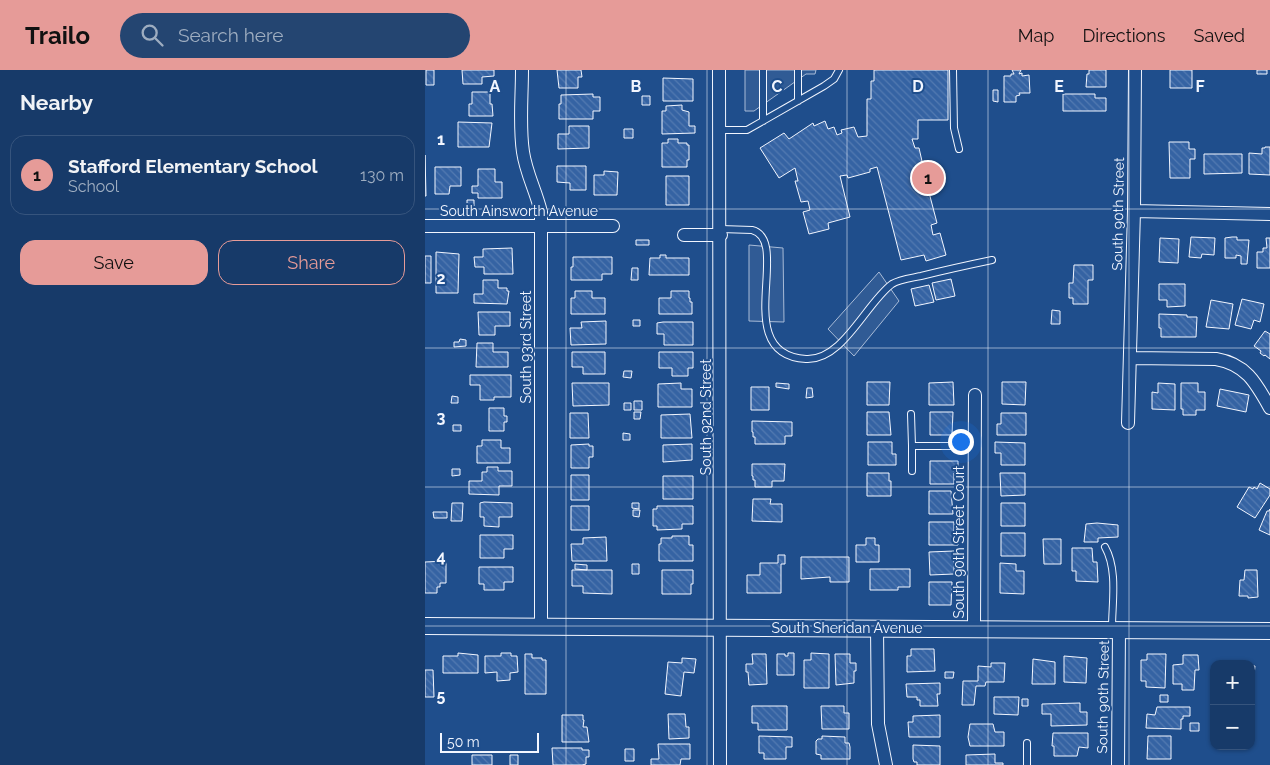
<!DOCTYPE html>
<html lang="en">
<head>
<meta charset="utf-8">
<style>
  body { margin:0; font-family:Raleway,sans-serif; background:#244571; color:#f1f3f6 }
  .controls { position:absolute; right:15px; bottom:15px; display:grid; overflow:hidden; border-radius:10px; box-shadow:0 1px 4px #0004 }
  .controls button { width:45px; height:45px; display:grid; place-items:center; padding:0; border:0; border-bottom:1px solid #36547d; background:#173a69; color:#f1f3f6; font:25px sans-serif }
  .scale { position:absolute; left:15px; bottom:12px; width:99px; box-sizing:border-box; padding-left:5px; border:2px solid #f2f6ff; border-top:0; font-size:14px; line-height:18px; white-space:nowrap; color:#f2f6ff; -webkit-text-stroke:4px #1f4e8c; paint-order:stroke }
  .you { position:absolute; left:535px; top:371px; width:18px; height:18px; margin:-12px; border:4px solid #fff; border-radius:50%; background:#1a73e8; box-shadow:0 0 0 8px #1a73e833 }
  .badge { display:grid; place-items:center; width:32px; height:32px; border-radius:50%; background:#e69b98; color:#111; font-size:16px; font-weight:700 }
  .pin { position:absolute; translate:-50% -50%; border:2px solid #fff; box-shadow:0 1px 5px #0006 }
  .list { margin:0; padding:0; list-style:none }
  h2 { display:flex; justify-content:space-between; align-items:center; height:65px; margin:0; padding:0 20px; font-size:21px }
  h2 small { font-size:16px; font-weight:400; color:#9eadc0 }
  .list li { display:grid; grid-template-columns:32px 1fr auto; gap:15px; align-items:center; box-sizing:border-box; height:80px; margin:0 10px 10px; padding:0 10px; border:1px solid #36547d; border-radius:15px }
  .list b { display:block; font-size:19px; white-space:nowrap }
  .list p { margin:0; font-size:16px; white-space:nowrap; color:#9eadc0 }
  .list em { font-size:16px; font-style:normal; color:#9eadc0 }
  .actions { display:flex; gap:10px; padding:15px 20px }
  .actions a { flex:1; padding:11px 0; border:1px solid #e69b98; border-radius:15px; text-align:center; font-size:18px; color:#e69b98 }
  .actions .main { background:#e69b98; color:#111 }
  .icon { flex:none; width:28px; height:28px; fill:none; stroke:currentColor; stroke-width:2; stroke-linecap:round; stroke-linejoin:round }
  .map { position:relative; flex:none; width:845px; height:695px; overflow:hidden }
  header { display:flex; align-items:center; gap:30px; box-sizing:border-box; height:70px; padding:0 25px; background:#e69b98; color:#111 }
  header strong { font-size:24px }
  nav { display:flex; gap:28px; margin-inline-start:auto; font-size:18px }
  .search { width:350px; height:45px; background:#244571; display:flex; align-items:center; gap:12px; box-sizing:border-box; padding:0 18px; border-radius:28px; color:#9eadc0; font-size:19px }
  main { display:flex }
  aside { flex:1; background:#173a69 }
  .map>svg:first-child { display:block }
  .built { fill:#305b95; stroke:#a8bbd7 }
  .building { fill:url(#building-back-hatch); stroke:#f2f6ff }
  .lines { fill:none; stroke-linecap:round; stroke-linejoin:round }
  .lane-casing { stroke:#f2f6ff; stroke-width:8 }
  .street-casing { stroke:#f2f6ff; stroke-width:14 }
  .secondary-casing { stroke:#f2f6ff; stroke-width:18 }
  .lane { stroke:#1f4e8c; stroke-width:6 }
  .street { stroke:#1f4e8c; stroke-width:12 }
  .secondary { stroke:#1f4e8c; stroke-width:16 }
  .grid { fill:none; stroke:#f2f6ff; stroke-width:1; stroke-opacity:0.55 }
  .labels { text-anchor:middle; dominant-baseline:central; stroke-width:4; stroke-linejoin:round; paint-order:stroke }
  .street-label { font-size:14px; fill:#f2f6ff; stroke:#1f4e8c }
  .grid-label { font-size:16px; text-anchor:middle; font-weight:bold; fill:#f2f6ff; stroke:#1f4e8c; stroke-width:4; stroke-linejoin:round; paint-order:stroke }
</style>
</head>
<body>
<header>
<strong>Trailo</strong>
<div class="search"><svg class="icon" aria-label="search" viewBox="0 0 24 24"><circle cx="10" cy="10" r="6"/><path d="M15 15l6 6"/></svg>Search here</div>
<nav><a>Map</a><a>Directions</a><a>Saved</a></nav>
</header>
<main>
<aside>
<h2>Nearby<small></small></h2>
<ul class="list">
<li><span class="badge">1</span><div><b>Stafford Elementary School</b><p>School</p></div><em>130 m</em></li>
</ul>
<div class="actions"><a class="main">Save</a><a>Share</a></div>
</aside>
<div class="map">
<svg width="845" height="695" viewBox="0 0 845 695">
  <defs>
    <pattern id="building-back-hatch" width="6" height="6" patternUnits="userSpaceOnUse" patternTransform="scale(1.25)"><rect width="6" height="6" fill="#3563a3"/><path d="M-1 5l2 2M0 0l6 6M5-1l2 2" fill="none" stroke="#537ab1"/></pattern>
  </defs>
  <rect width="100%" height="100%" fill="#1f4e8c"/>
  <path class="built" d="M320,0H391L390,4H381L329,41H320Z
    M324,175L358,178L359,252L324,251Z
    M454,202L474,231L429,286L403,259Z"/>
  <path class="building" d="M1,0H9V15H1Z
    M37,0H69V6L57,7V14H38Z
    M132,0H156L157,7H153V18H134Z
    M449,0H523V50H493V69H487L490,78H494L499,100L493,103L495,112L501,111L512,153L506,155L508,165L515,163L521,185L501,191L499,185L476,190L452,97L445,99V102L423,108L422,105L415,106L425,147L403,153L404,159L384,164L378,142L385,140L383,131L376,132L370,111H373L370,98L354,108L335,78L359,63L364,69L388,53L389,56L400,51L403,59L409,57L412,65L417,63L416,60L429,57L433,67L442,66V29H446V11H449Z
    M596,0L594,4L597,3V6L604,5L605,23H594L595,25L591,26V32H579V6H586V4H589L587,0Z
    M664,0H681V17H661L662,4H664Z
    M745,0H767V18H745Z
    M832,0H842V4H832Z
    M238,8L268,9V31H238Z
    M568,20H573V32L568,31Z
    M47,22H65V34H67L68,46H44V34H47Z
    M168,24V27H175V41H168V49H134V34H136V25Z
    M638,24H670V28H681V41H638Z
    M217,26H225V35H217Z
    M257,35V40L264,42V56H270V63L237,64V41H241V36Z
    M33,52L67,53L64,77H33Z
    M144,56H164V78L133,79V64H144Z
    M199,59H208V68H199Z
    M243,69H253V73H262V75H264V90H262V97H237V73H243Z
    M744,72H764V79H770V89H765V108H745Z
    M840,77H845V105L824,104V83L837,84V78H840Z
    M779,84H817V103L779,104Z
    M0,85L1,126H0Z
    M132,96H161V120H145V113L132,112Z
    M10,97H36V116H25L24,124H10Z
    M53,99H70V112H77V128H53V123H47V116H53Z
    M179,101L193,102L192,125H169V105H179Z
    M241,106H264V135H241Z
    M42,130H49V136H42Z
    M766,167L790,168L789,185L777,184L776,188L764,187Z
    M807,167H812V170H824L822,194H816V186L811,185V188H800V168Z
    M735,168L754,169L753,193L734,192Z
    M841,168H845V198H832V182H838V178H842Z
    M211,170H224V175H211Z
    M87,178L88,204H59V197H50L49,187H58V179Z
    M11,182L34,184L33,223H11Z
    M235,185H241V188H264V205H224L225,188H235Z
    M0,186H6V213H0Z
    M148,187H187V204H177V210H146V197H148Z
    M649,195H668V210H663V234H648V228H644V213H648Z
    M207,198H213V210H206Z
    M526,209L530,226L511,230L507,213Z
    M58,210H73V218H82V221H84L82,234L49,233V224H58Z
    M734,214H760V236L742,237V230H734Z
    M504,215L509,232L490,236L486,219Z
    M150,221H167V228H180V244H146V228H150Z
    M246,221H264V228H265V232H267V244H234V228H246Z
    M817,229L839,234L835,252L829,250L826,259L810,255Z
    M786,230L808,234L804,259L781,257Z
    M627,240L635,241V254H626Z
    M53,242H85V256H70V265H54Z
    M734,244L762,245V247H772L771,267H736V258H734Z
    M208,250H215V256H208Z
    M181,251V274L146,275L145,258H157L156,252Z
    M238,252H268V275H239V264H232V253Z
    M840,261L845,264V289L840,285L839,286L835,283L836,281L829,276Z
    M35,269L41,270V276L29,277V272H34Z
    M52,273H68V282H83V297H51Z
    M147,282H180V304H158V297H147Z
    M234,282H268V298H263V306H247V298H234Z
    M199,301H207L206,308L198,307Z
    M45,305H86V327H69V330H55V315H45Z
    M442,312H465L464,335H442Z
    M528,312L529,335H504V313Z
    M577,312H601L600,335L577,334Z
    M147,313H184V335L148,336Z
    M256,313V319H267V337H233V314Z
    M351,313L364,314V319L351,317Z
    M733,313L750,314V340L727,339V322L733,323Z
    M756,313H773V322H780V340H771V345H758V339H756Z
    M326,317H344V340H326Z
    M382,318H387L388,327L381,328Z
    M795,319L824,325L821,342L792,336Z
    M27,326L33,327V333H26Z
    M209,331H217V340H209Z
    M199,333H206V340H199Z
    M64,338H79V346H82V352H79V361H64Z
    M209,342H216L215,349H209Z
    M442,342H464L466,365H442Z
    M505,342H528L527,365H505Z
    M145,343H163L164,368H145Z
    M576,343H601V365H572V354H576Z
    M265,344L267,368H236V345Z
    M327,351L367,352V366H360V374H330V367H328V362H327Z
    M28,355H36V361H28Z
    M198,363L205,364V370H198Z
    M57,370H76V378H85V393H52V376H57Z
    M443,372H467V384H471V395H443Z
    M570,372L600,373V395H576V383H570Z
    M164,374V376H168V387H164V398H146V375Z
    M267,374V390L238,392V375Z
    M505,391H533V403H529V414H505Z
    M327,394H360L359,411H347V417H330V410H328V406H327Z
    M62,397H73V401H87V416H74V425L44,424V411H57V402H62Z
    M27,399H35V405L27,406Z
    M442,403H464V411H466V426H442Z
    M575,403H600V425L576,426Z
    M146,405H164V430H146Z
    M238,406H268V429H238Z
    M835,413L845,419V425L830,448L812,437L824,417L828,419L829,417L832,419Z
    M504,421H526L528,444H504Z
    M328,429H346L345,434H357V452L327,451Z
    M59,432L87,433V447H74V457L59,456V447H55V433Z
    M27,433H38L37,451H26Z
    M207,433H214V439L207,438Z
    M576,433H600V456H576Z
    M146,436H164V460H146Z
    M232,436H268V454H257V459L232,460V456H228V439H232Z
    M845,439V465L834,460L842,441H844Z
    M208,440H215L214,447L208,446Z
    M8,442H22V448H9Z
    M504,452H529V463H533V475H504Z
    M672,453L693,455V467L673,468V472H659L661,454Z
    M576,463H600V486H576Z
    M55,465H88V479H79V488H55Z
    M247,466H264V475H268V491H234V474H236V468H247Z
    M181,467L182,491H147L146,474H158V468Z
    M441,468H450V475H454V492H431V475H441Z
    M618,469H636V494H619Z
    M647,478H667L668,492H672L673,512L651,511V501H647Z
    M529,481V504L505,505L504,482Z
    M353,485H360V494H356V523H322V505H335V493H353Z
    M376,487H424V512H405V507L376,509Z
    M21,491V513H15V517H12V523H0V492Z
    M575,493L591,494V501H599V524L575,523Z
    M150,494L162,495V500L150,499Z
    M207,494H214V504H207Z
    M54,497H88V512H79V520H59V514H54Z
    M445,499H485V517H473V520H445Z
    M147,500H187V524L158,523V516H147Z
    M237,500H268V514H266V524H237Z
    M820,500H832L833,527L823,528V526H814L815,510H819Z
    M504,512H527L526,535H504Z
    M486,579H509L510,601L482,602V586H486Z
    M33,583L53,585V603H18V586H33Z
    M76,583H86V586H92L93,602L85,603V610L72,611V602L60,603V586H76Z
    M363,583H369V605H352V584H360V586H363Z
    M386,583L404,584V618H379V590H386Z
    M100,584H107V588H117V590H121V624H100Z
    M327,584H341L342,614L324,615L323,602H321V594H328Z
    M410,584H425V593H431V601H429V613L411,615Z
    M722,584H741L740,618L721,617V611H716V590H722Z
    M758,585H773L774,600H770L769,620H757V614H748V595L758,594Z
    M639,586L662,588L661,613L639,612Z
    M257,588L271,589L269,603L259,602L256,626L240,624L243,592L257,593Z
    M608,589L630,592V614H607Z
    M566,593H580L579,612H561L560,616H551L549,635H537L538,611H553V596L566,597Z
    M788,595H789V621H786Z
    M826,596H830L827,625H826Z
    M0,600H8L9,627H0Z
    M520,602H529L528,608H520Z
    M515,613V624H512L513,636H495V630H492V627H482L481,614Z
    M735,625H743V632H735Z
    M569,627H594L593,645L569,644Z
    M597,629H603V636H597Z
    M655,633V642H662V655L626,656V644H617V634Z
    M327,636H362V660H333V653H327Z
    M396,636H419V643H424V659H397Z
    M732,637H765V646H758V649H756V659L721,658L722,644L730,645Z
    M243,644H260L261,657H264V668L244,669Z
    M137,645H158V650H159L158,657H162L164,672H137Z
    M515,645V667H484L483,652H488V646Z
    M765,653H774V661H765Z
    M545,654H568L570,662H579V676H545L543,667Z
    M628,663H663V678L654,677L652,686H629V676H627Z
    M334,666L367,667V677H361V689H339V683H334Z
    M397,666L420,667V673H424L425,677V689H396V685L391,684V671L393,669H397Z
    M723,666H746V689H722Z
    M233,674H265V689H256L255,695H226V689H234Z
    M488,675L515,676V695H492V692H489L488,689Z
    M127,678H157V680H164V687H161V694L157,695H128Z
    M200,679H209V691H200Z
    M570,684V693H578V695H541V685Z
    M47,685H67V695H47Z
    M85,685H93V695H85Z"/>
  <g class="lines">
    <defs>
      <path id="lane" d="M338,0V51
        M373,0V31
        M528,0L529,58L534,79
        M294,60H322L399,16L409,9L414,0
        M296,159L327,160C368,170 304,285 381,289C418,291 441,233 467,214C475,209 487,208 496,206C520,200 543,195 567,190
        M486,344L487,376
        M487,401V376H550
        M680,477C693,500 687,533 687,558
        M602,673V695"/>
      <path id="street" d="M97,0C97,27 94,55 98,82C101,103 111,121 116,142V557
        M294,0L295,695
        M709,141L845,144
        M0,156H188
        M259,165H296
        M705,288L791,289C821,294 831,313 845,338
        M703,353L709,141L710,0
        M452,558L453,654L461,695
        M549,559L550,325
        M693,695L694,560"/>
      <path id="secondary" d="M0,556L845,561"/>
    </defs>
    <use href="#lane" class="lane-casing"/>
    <use href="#street" class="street-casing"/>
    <use href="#secondary" class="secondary-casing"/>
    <use href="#lane" class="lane"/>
    <use href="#street" class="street"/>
    <use href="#secondary" class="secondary"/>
  </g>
  <path class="grid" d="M141,0V695M282,0V695M422,0V695M563,0V695M704,0V695M0,139H845M0,278H845M0,417H845M0,556H845"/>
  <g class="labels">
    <g class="street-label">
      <text x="94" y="141">South Ainsworth Avenue</text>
      <text transform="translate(693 144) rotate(-89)">South 90th Street</text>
      <text transform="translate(101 277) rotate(-90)">South 93rd Street</text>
      <text transform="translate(281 347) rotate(-90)">South 92nd Street</text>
      <text transform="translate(534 472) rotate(-90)">South 90th Street Court</text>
      <text x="422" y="558">South Sheridan Avenue</text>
      <text transform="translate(678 627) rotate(-89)">South 90th Street</text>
    </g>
  </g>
  <g class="grid-label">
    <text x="70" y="22">A</text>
    <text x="211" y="22">B</text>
    <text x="352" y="22">C</text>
    <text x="493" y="22">D</text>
    <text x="634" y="22">E</text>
    <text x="775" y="22">F</text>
    <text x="16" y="75">1</text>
    <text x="16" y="214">2</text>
    <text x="16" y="353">3</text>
    <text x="16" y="492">4</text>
    <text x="16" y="631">5</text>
  </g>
</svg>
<div class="controls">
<button>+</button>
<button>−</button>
</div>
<div class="scale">50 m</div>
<div class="you"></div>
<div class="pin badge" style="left:503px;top:108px">1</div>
</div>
</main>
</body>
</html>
